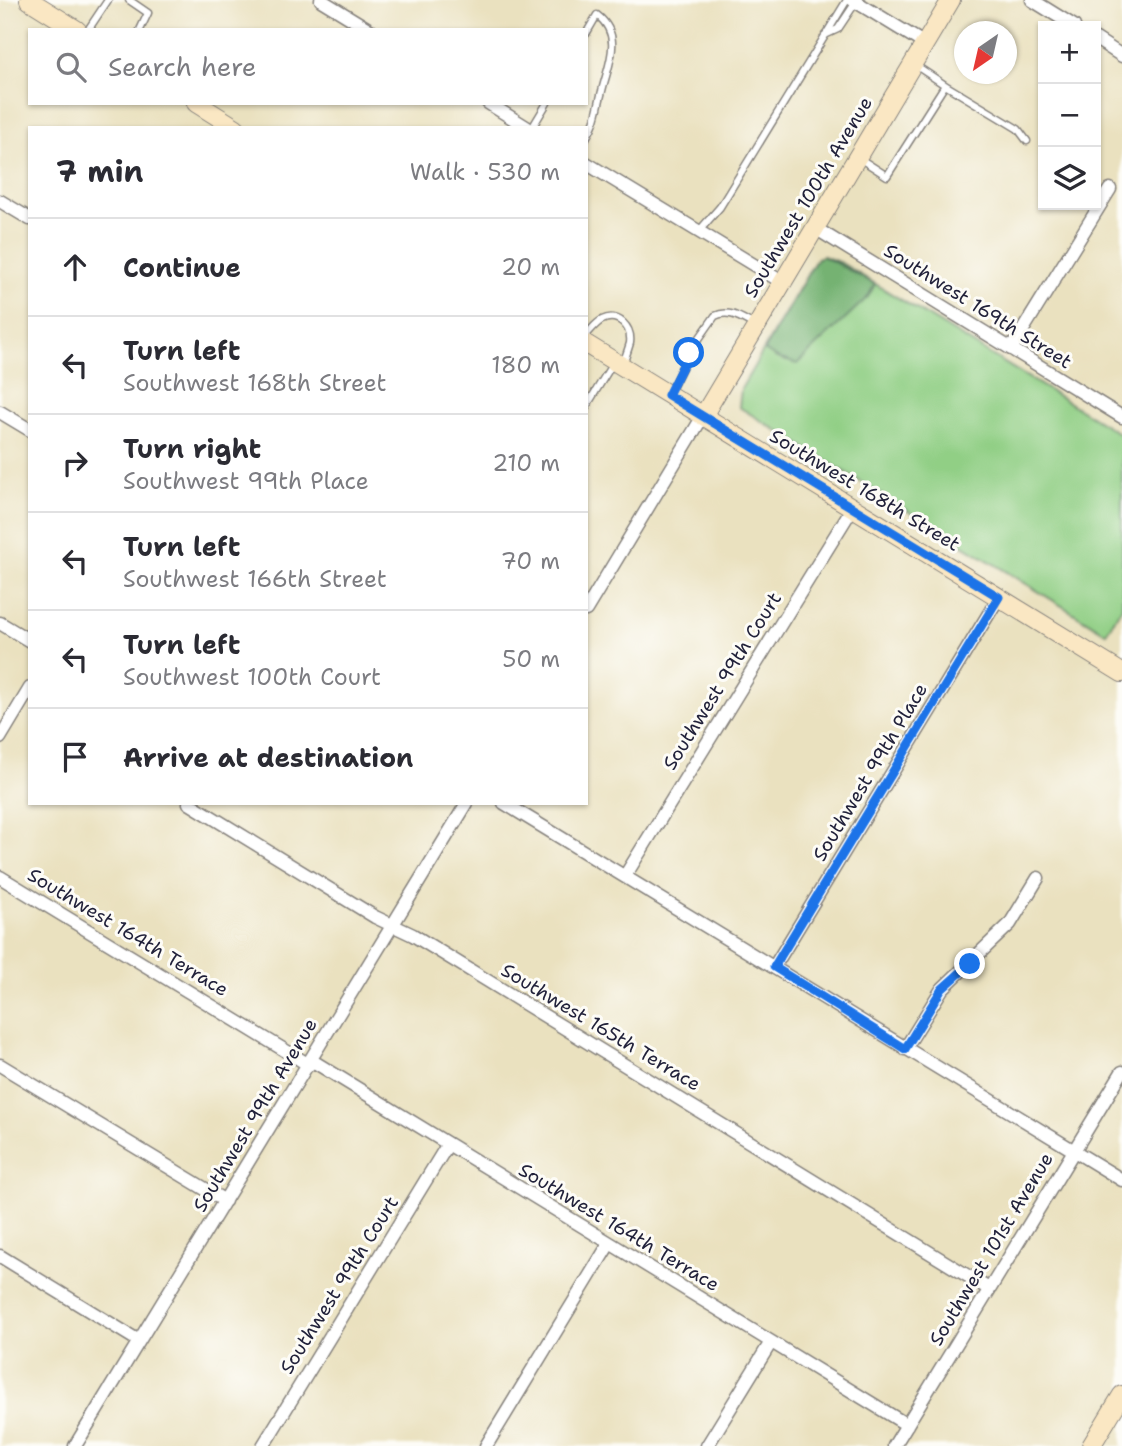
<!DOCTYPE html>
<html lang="en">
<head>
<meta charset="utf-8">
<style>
  body { margin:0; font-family:"Shantell Sans",sans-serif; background:#f2f2f3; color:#2b2b33 }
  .controls { position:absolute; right:21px; top:21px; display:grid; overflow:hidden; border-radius:0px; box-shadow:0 2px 5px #0004 }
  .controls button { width:63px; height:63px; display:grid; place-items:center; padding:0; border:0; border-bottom:2px solid #e1e1e2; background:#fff; color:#2b2b33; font:35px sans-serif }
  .compass { position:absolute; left:954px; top:21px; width:63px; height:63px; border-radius:50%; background:#fff; box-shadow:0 2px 5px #0004; rotate:214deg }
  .stop { position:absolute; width:21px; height:21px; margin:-16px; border:5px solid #1a73e8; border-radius:50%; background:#fff }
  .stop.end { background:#1a73e8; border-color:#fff; box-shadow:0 2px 7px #0008 }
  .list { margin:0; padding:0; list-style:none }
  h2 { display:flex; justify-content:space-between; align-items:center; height:91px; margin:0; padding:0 28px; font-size:30px }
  h2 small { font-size:23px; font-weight:400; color:#7c7c81 }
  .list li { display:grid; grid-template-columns:46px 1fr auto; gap:21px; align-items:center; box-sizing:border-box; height:98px; padding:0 28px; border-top:2px solid #e1e1e2 }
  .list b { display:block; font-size:26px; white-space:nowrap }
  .list p { margin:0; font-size:23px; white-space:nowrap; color:#7c7c81 }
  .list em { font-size:23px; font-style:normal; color:#7c7c81 }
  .icon { flex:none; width:38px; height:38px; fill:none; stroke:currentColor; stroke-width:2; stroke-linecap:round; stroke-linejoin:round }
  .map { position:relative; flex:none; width:1122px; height:1446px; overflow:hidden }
  .search { position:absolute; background:#fff; box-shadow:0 2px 5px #0004; left:28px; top:28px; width:560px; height:77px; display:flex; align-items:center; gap:18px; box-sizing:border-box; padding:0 24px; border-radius:0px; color:#7c7c81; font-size:26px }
  .panel { position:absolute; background:#fff; box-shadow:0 2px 5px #0004; left:28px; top:126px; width:560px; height:679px; border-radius:0px }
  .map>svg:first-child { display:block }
  .green { fill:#91cf85; stroke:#5a7860; stroke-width:2 }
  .forest { fill:#74b272; stroke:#4b6a56; stroke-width:2 }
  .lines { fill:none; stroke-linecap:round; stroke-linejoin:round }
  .lane-casing { stroke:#86827d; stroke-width:9 }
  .street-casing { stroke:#86827d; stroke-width:15 }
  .secondary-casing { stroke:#86827d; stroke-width:20 }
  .lane { stroke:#fff; stroke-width:6 }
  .street { stroke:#fff; stroke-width:12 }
  .secondary { stroke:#fae7c3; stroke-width:18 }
  .route { stroke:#1a73e8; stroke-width:9 }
  .labels { text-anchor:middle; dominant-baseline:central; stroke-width:6; stroke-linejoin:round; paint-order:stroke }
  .street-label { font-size:19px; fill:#22223b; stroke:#fdfcf7 }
</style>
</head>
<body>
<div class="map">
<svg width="1122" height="1446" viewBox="0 0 1122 1446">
  <rect width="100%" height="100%" fill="#fdfcf7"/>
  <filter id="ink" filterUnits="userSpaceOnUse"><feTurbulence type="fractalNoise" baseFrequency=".0143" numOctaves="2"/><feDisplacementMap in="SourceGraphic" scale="14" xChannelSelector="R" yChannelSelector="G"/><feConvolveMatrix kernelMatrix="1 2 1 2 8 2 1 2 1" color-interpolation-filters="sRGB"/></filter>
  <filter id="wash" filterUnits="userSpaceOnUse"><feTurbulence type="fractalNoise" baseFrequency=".00686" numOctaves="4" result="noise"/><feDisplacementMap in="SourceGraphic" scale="28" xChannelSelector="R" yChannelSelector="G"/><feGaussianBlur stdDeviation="1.57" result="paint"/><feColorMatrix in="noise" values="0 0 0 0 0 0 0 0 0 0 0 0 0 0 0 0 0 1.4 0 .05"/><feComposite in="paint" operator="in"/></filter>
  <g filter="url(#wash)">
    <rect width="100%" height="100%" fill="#eae1bf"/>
    <path class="green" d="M823,256L841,263L1122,435V607L1106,633L739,407L741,389L817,258Z"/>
    <path class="forest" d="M823,256L875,284L868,297L797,364L777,358L764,350L817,258Z"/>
  </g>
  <g filter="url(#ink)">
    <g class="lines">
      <defs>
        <path id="lane" d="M129,0L148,13L140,30
          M88,30L108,0
          M586,34L597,15C624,36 608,65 602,91C597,110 597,121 586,138
          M825,35L838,29L856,2
          M945,85L1018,129L1027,141
          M532,128L547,103
          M859,158L887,176L945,85L915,65
          M699,231L720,207L847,0
          M586,335C591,330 596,323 602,320C618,312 632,327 630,343C628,350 625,358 623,365
          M669,394L689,353L715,316C729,309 741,318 754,325
          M586,407L613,363"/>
        <path id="street" d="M321,0L370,30
          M853,0L925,44
          M1032,0L1074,26
          M1096,39L1122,56
          M488,103L528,128
          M586,163L782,282
          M0,201L30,219
          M815,228L1122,417
          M1011,349L1110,189
          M0,412L30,430
          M586,610L703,416
          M0,623L30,641
          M0,738L30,688
          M189,803L375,917L413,935L989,1289
          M504,803L1122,1180
          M625,876L853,507
          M0,877L309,1065
          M774,967L999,597
          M905,1049L942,989L1010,924L1038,878
          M311,1060L907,1425
          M0,1065L225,1201
          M0,1256L139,1341
          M75,1446L467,803
          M263,1446L448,1144
          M486,1446L609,1244
          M707,1446L771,1342
          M894,1446L1122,1072"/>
        <path id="secondary" d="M29,0L77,30
          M196,103L236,128
          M586,344L1122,673
          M703,416L951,0
          M1091,1446L1122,1395"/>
      </defs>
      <use href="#lane" class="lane-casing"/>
      <use href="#street" class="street-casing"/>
      <use href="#secondary" class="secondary-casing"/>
      <use href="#lane" class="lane"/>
      <use href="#street" class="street"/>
      <use href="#secondary" class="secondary"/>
    </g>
  </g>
  <g class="lines" filter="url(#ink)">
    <path class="route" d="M689,353L668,395L999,597L774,967L905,1049L942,989L970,964"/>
  </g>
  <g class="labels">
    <g class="street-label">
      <text transform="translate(808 197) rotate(-59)">Southwest 100th Avenue</text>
      <text transform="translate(978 306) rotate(32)">Southwest 169th Street</text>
      <text transform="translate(865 490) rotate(31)">Southwest 168th Street</text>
      <text transform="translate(722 681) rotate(-58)">Southwest 99th Court</text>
      <text transform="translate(870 772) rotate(-59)">Southwest 99th Place</text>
      <text transform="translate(128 932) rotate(31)">Southwest 164th Terrace</text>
      <text transform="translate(601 1027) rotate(31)">Southwest 165th Terrace</text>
      <text transform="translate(255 1115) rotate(-59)">Southwest 99th Avenue</text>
      <text transform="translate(619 1227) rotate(31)">Southwest 164th Terrace</text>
      <text transform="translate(991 1249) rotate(-59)">Southwest 101st Avenue</text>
      <text transform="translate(339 1285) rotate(-58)">Southwest 99th Court</text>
    </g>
  </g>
</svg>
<div class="controls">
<button>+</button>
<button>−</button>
<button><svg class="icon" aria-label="layers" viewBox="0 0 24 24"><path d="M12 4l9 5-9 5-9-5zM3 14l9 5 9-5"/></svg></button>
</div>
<svg class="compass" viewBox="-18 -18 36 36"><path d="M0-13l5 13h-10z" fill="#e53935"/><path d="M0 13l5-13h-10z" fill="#7c7c81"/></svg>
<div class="stop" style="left:689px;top:353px"></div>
<div class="stop end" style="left:970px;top:964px"></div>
<div class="search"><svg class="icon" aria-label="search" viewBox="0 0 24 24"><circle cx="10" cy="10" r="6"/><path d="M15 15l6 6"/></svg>Search here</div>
<section class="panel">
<h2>7 min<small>Walk · 530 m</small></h2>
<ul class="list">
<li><svg class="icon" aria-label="ahead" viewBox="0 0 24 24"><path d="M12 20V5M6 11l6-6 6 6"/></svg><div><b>Continue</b></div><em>20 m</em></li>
<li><svg class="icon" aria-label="left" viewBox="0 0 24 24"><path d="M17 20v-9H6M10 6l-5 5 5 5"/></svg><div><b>Turn left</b><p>Southwest 168th Street</p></div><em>180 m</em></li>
<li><svg class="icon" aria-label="right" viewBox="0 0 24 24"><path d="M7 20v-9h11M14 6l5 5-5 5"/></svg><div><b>Turn right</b><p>Southwest 99th Place</p></div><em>210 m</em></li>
<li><svg class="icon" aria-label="left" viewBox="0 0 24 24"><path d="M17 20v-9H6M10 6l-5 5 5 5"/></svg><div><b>Turn left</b><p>Southwest 166th Street</p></div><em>70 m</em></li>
<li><svg class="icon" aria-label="left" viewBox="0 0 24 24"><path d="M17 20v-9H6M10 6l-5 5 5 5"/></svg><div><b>Turn left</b><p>Southwest 100th Court</p></div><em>50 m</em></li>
<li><svg class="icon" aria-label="arrive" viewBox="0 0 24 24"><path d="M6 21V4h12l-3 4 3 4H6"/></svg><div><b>Arrive at destination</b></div></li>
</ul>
</section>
</div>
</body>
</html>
